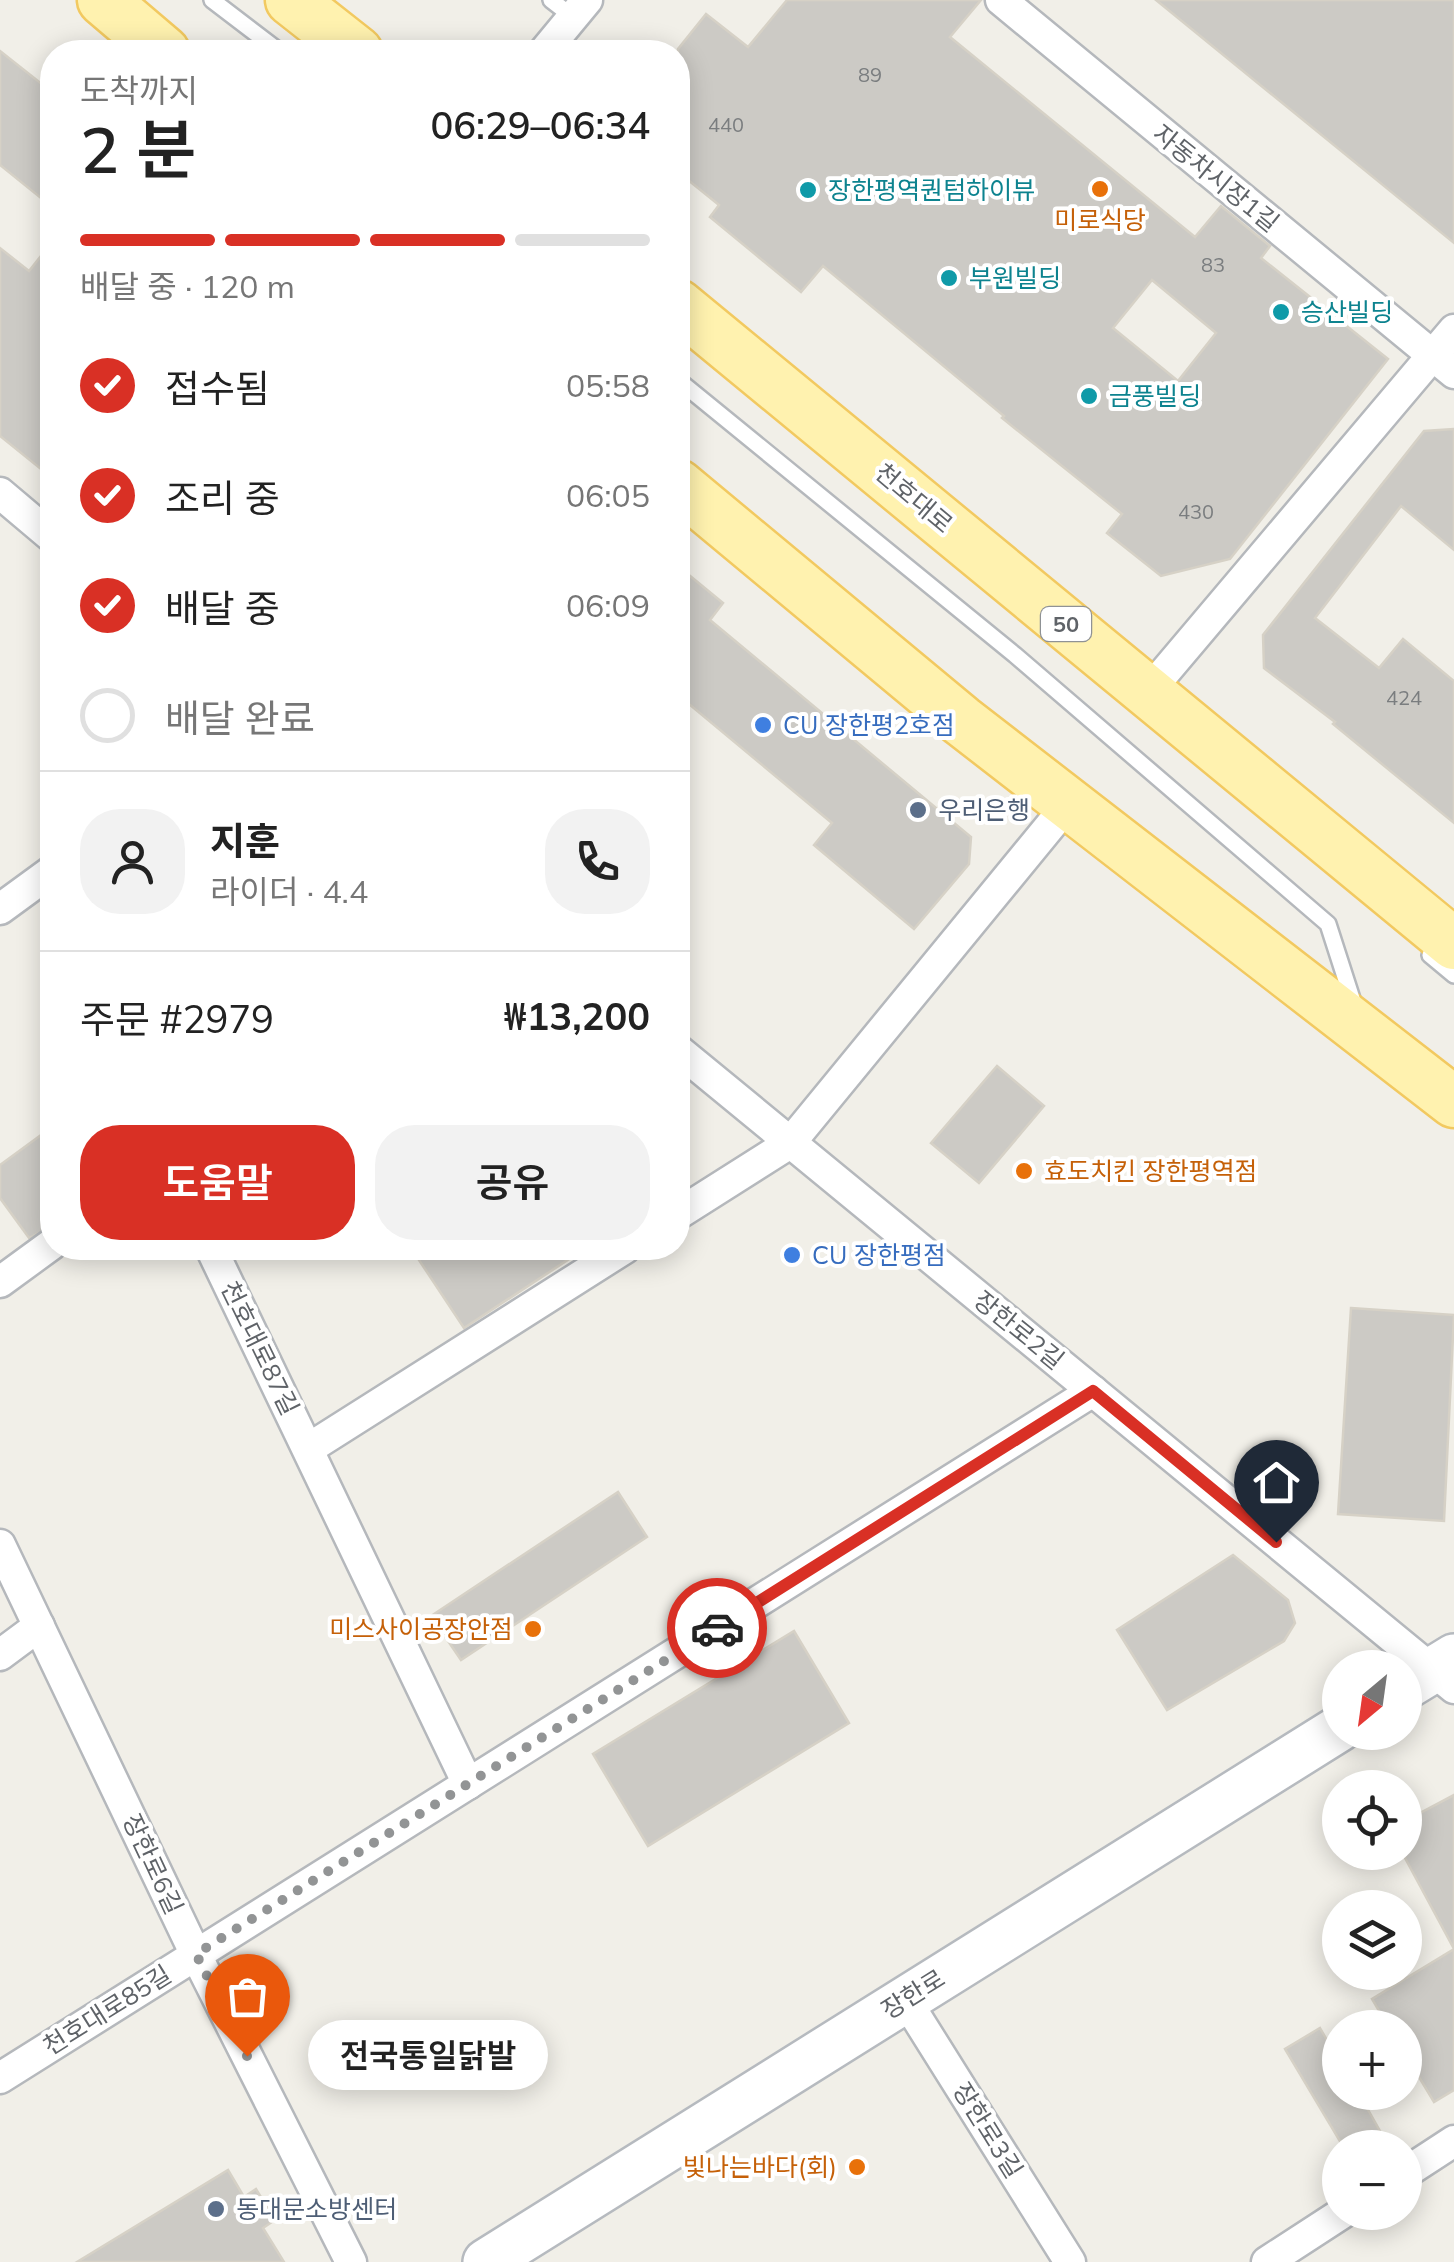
<!DOCTYPE html>
<html lang="ko">
<head>
<meta charset="utf-8">
<style>
  :root { --surface:#fff; --page:#f2f2f2; --text:#222; --muted:#767676; --line:#e0e0e0; --accent:#d93025 }
  body { margin:0; font-family:Mulish,"Noto Sans KR",sans-serif; background:var(--page); color:var(--text); height:100vh; display:flex; flex-direction:column; font-size:38px; white-space:nowrap }
  * { box-sizing:border-box; margin:0 }
  p { font-size:32px; color:var(--muted) }
  .icon { flex:none; width:55px; height:55px; fill:none; stroke:currentColor; stroke-width:2; stroke-linecap:round; stroke-linejoin:round }
  .map { position:relative; flex:1; overflow:hidden }
  .drawer { position:absolute; left:40px; top:40px; width:650px; height:1220px; display:flex; flex-direction:column; background:var(--surface); border-radius:40px; box-shadow:0 5px 25px #0003 }
  .drawer>* { flex:none }
  .needle { width:65px; rotate:209deg }
  .buttons { position:absolute; left:1322px; top:1650px; display:grid; gap:20px }
  .buttons a { display:grid; place-items:center; width:100px; height:100px; border-radius:50%; background:var(--surface); box-shadow:0 5px 25px #0003; font-size:50px }
  .pin { position:absolute; display:grid; place-items:center; width:85px; height:85px; color:#fff; margin:-102px -42px; border-radius:50% 50% 50% 0; rotate:-45deg; box-shadow:0 0 10px #0007 }
  .pin .icon { rotate:45deg }
  .courier { position:absolute; display:grid; place-items:center; width:100px; height:100px; margin:-50px; border:8px solid #d93025; border-radius:50%; background:#fff; color:#222; box-shadow:0 2px 12px #0007 }
  .bubble { position:absolute; height:70px; border-radius:35px; background:var(--surface); box-shadow:0 5px 25px #0003; font-size:32px; font-weight:600; line-height:70px; text-align:center }
  .overview em { font-style:normal; font-weight:600 }
  .overview div { display:flex; flex-direction:column-reverse }
  .overview { display:flex; align-items:center; justify-content:space-between; height:170px; padding:0 40px }
  h1 { font-size:65px; font-weight:600; line-height:75px }
  .bar { display:grid; grid-template-columns:repeat(4,1fr); gap:15px 10px; align-content:center; height:120px; padding:0 40px }
  .bar i { height:12px; border-radius:8px; background:var(--line) }
  .bar .selected { background:var(--accent) }
  .bar p { grid-column:span 4 }
  .line { display:flex; align-items:center; gap:25px; padding:0 40px; border-top:2px solid var(--line) }
  .line div { flex:1 }
  .round { display:grid; place-items:center; flex:none; width:105px; height:105px; border-radius:40px; background:var(--page) }
  ol { padding:0 40px; list-style:none }
  li { display:flex; align-items:center; gap:30px; height:110px }
  li p { margin-inline-start:auto }
  li .icon { padding:10px; border-radius:50%; background:var(--accent); color:#fff; stroke-width:4 }
  li:last-child { color:var(--muted) }
  li i { width:55px; height:55px; border:5px solid var(--line); border-radius:50% }
  .action { display:flex; gap:20px; margin-top:auto; padding:20px 40px }
  .action a { flex:1; height:115px; border-radius:40px; background:var(--accent); color:#fff; font-size:40px; font-weight:600; line-height:115px; text-align:center }
  .action a+a { background:var(--page); color:var(--text) }
  .map>svg:first-child { display:block }
  .building { fill:#cccac5; stroke:#d6d1c6; stroke-width:2.5; fill-rule:evenodd }
  .lines { fill:none; stroke-linecap:round; stroke-linejoin:round }
  .lane-casing { stroke:#b5b8bc; stroke-width:20 }
  .street-casing { stroke:#b5b8bc; stroke-width:35 }
  .secondary-casing { stroke:#b6babf; stroke-width:50 }
  .primary-casing { stroke:#f2c960; stroke-width:55 }
  .lane { stroke:#fff; stroke-width:15 }
  .street { stroke:#fff; stroke-width:30 }
  .secondary { stroke:#fff; stroke-width:45 }
  .primary { stroke:#fff2af; stroke-width:50 }
  .done { stroke:#929495; stroke-width:10; stroke-dasharray:0 18 }
  .route { stroke:#d93025; stroke-width:12 }
  .food-dot { fill:#e8710a; stroke:#fff; stroke-width:4 }
  .culture-dot { fill:#0f9aa8; stroke:#fff; stroke-width:4 }
  .shop-dot { fill:#3f7fe0; stroke:#fff; stroke-width:4 }
  .service-dot { fill:#5c6f8a; stroke:#fff; stroke-width:4 }
  .labels { text-anchor:middle; stroke-width:8; stroke-linejoin:round; paint-order:stroke }
  .number-label { font-size:20px; fill:#7a7d7f }
  .shield { fill:#fff; stroke:#8f9295; stroke-width:2.5 }
  .shield-label { font-size:22px; font-weight:bold; fill:#5f6368 }
  .street-label { font-size:25px; fill:#5f6368; stroke:#fff }
  .culture-label { font-size:25px; fill:#0d838f; stroke:#fff; text-anchor:start }
  .food-label { font-size:25px; fill:#c56008; stroke:#fff; text-anchor:end }
  .shop-label { font-size:25px; fill:#366cbe; stroke:#fff; text-anchor:start }
  .service-label { font-size:25px; fill:#4e5e75; stroke:#fff; text-anchor:start }
</style>
</head>
<body>
<div class="map">
<svg width="1454" height="2262" viewBox="0 0 1454 2262">
  <rect width="100%" height="100%" fill="#f1efe8"/>
  <!-- building -->
  <g class="building">
    <path d="M787 0H981L950 37 1195 237 1221 206 1270 246 1261 258 1388 359 1230 559 1161 576 1107 533 1122 514 1002 418 1004 416 823 266 801 292 710 217 719 205 678 172V49L706 14 748 47ZM1152 280 1216 333 1178 381 1113 328Z"/>
    <path d="M1156 0H1454V243Z"/>
    <path d="M0 51 52 92V207L0 165Z"/>
    <path d="M52 242V478L0 436V248L29 271Z"/>
    <path d="M1454 429V550L1401 506 1315 618 1379 668 1403 639 1454 681V823L1333 724 1335 722 1264 668 1263 635 1424 431Z"/>
    <path d="M678 566 723 603 710 620 971 837 969 864 914 929 814 845 832 823 678 695Z"/>
    <path d="M997 1066 1044 1106 979 1183 931 1143Z"/>
    <path d="M52 1127V1226L29 1238 0 1198V1165Z"/>
    <path d="M411 1248H586L464 1328Z"/>
    <path d="M1351 1308 1454 1315 1444 1521 1338 1514Z"/>
    <path d="M618 1492 647 1537 461 1660 431 1616Z"/>
    <path d="M1233 1555 1288 1600 1295 1623 1284 1641 1167 1710 1117 1630Z"/>
    <path d="M794 1631 849 1723 648 1846 593 1754Z"/>
    <path d="M1454 1795V2090L1434 2102 1405 2054V2028H1389L1372 1999 1454 1949 1405 1858V1821Z"/>
    <path d="M1320 2028 1340 2063V2092H1358L1380 2131 1352 2148H1344L1285 2049Z"/>
    <path d="M228 2170 244 2197 256 2189 275 2220 263 2228 284 2262H77Z"/>
  </g>
  <g class="lines">
    <defs>
      <g id="lane">
        <path d="M212 0 280 52"/>
        <path d="M551 0 573 17"/>
        <path d="M678 380 1015 655 1328 924 1355 1008"/>
        <path d="M1430 955 1454 975"/>
      </g>
      <g id="street">
        <path d="M1001 0 1454 373"/>
        <path d="M544 52 587 0"/>
        <path d="M0 493 52 537"/>
        <path d="M1148 692 1454 330"/>
        <path d="M0 909 52 871"/>
        <path d="M678 1050 1454 1688"/>
        <path d="M678 1214 790 1143 1069 803"/>
        <path d="M211 1248 468 1784"/>
        <path d="M0 1282 52 1244"/>
        <path d="M308 1449 625 1248"/>
        <path d="M0 1545 196 1955 351 2262"/>
        <path d="M0 1655 39 1626"/>
        <path d="M905 1999 1070 2262"/>
        <path d="M0 2078 1093 1391"/>
        <path d="M1405 2173 1454 2141"/>
        <path d="M1267 2262 1344 2212"/>
      </g>
      <g id="secondary">
        <path d="M1405 1687 1454 1657"/>
        <path d="M486 2262 1340 1728"/>
      </g>
      <g id="primary">
        <path d="M103 0 164 52"/>
        <path d="M291 0 357 52"/>
        <path d="M678 305 1454 944"/>
        <path d="M678 485 962 721 1454 1102"/>
      </g>
    </defs>
    <!-- lane casing -->
    <use href="#lane" class="lane-casing"/>
    <!-- street casing -->
    <use href="#street" class="street-casing"/>
    <!-- secondary casing -->
    <use href="#secondary" class="secondary-casing"/>
    <!-- primary casing -->
    <use href="#primary" class="primary-casing"/>
    <!-- lane -->
    <use href="#lane" class="lane"/>
    <!-- street -->
    <use href="#street" class="street"/>
    <!-- secondary -->
    <use href="#secondary" class="secondary"/>
    <!-- primary -->
    <use href="#primary" class="primary"/>
  </g>
  <g class="lines">
    <!-- done -->
    <path class="done" d="M247 2056 196 1954 717 1628"/>
    <!-- route -->
    <path class="route" d="M717 1628 1093 1391 1276 1542"/>
  </g>
  <!-- markers -->
  <g class="food-dot">
    <circle cx="1100" cy="189" r="10"/>
    <circle cx="1024" cy="1171" r="10"/>
    <circle cx="533" cy="1629" r="10"/>
    <circle cx="857" cy="2167" r="10"/>
  </g>
  <g class="culture-dot">
    <circle cx="808" cy="190" r="10"/>
    <circle cx="949" cy="278" r="10"/>
    <circle cx="1281" cy="312" r="10"/>
    <circle cx="1089" cy="396" r="10"/>
  </g>
  <g class="shop-dot">
    <circle cx="763" cy="725" r="10"/>
    <circle cx="792" cy="1255" r="10"/>
  </g>
  <g class="service-dot">
    <circle cx="918" cy="810" r="10"/>
    <circle cx="216" cy="2209" r="10"/>
  </g>
  <g class="labels">
    <!-- number labels -->
    <g class="number-label">
      <text x="870" y="82">89</text>
      <text x="726" y="132">440</text>
      <text x="1213" y="272">83</text>
      <text x="1196" y="519">430</text>
      <text x="1404" y="705">424</text>
    </g>
    <!-- shield labels -->
    <rect class="shield" x="1041" y="607" width="50" height="34" rx="8"/>
    <g class="shield-label">
      <text x="1066" y="632">50</text>
    </g>
    <!-- street labels -->
    <g class="street-label">
      <text transform="translate(1216 178) rotate(39)" y="9">자동차시장1길</text>
      <text transform="translate(914 498) rotate(40)" y="9">천호대로</text>
      <text transform="translate(1019 1330) rotate(39)" y="9">장한로2길</text>
      <text transform="translate(260 1348) rotate(64)" y="9">천호대로87길</text>
      <text transform="translate(153 1864) rotate(65)" y="9">장한로6길</text>
      <text transform="translate(913 1994) rotate(-32)" y="9">장한로</text>
      <text transform="translate(107 2010) rotate(-32)" y="9">천호대로85길</text>
      <text transform="translate(988 2130) rotate(58)" y="9">장한로3길</text>
    </g>
    <!-- culture labels -->
    <g class="culture-label">
      <text x="828" y="199">장한평역퀀텀하이뷰</text>
      <text x="969" y="287">부원빌딩</text>
      <text x="1301" y="321">승산빌딩</text>
      <text x="1109" y="405">금풍빌딩</text>
    </g>
    <!-- food labels -->
    <g class="food-label">
      <text x="1100" y="229" text-anchor="middle">미로식당</text>
      <text x="1044" y="1180" text-anchor="start">효도치킨 장한평역점</text>
      <text x="513" y="1638">미스사이공장안점</text>
      <text x="837" y="2176">빛나는바다(회)</text>
    </g>
    <!-- shop labels -->
    <g class="shop-label">
      <text x="783" y="734">CU 장한평2호점</text>
      <text x="812" y="1264">CU 장한평점</text>
    </g>
    <!-- service labels -->
    <g class="service-label">
      <text x="938" y="819">우리은행</text>
      <text x="236" y="2218">동대문소방센터</text>
    </g>
  </g>
</svg>
<div class="buttons">
<a><svg class="needle" viewBox="-14 -14 28 28"><path d="M0-13l5 13h-10z" fill="#e53935"/><path d="M0 13l5-13h-10z" fill="#767676"/></svg></a>
<a><svg class="icon" aria-label="locate" viewBox="0 0 24 24"><circle cx="12" cy="12" r="6"/><path d="M12 2v4M12 18v4M2 12h4M18 12h4"/></svg></a>
<a><svg class="icon" aria-label="layers" viewBox="0 0 24 24"><path d="M12 4l9 5-9 5-9-5zM3 14l9 5 9-5"/></svg></a>
<a>+</a>
<a>−</a>
</div>
<div class="pin" style="left:247px;top:2056px;background:#ea580c"><svg class="icon" aria-label="bag" viewBox="0 0 24 24"><path d="M5 8h14l-1 12H6zM9 8a3 3 0 0 1 6 0"/></svg></div>
<div class="pin" style="left:1276px;top:1542px;background:#1f2937"><svg class="icon" aria-label="home" viewBox="0 0 24 24"><path d="M3 11l9-7 9 7M6 9v11h12V9"/></svg></div>
<div class="courier" style="left:717px;top:1628px"><svg class="icon" aria-label="car" viewBox="0 0 24 24"><path d="M5 17H2v-5l4-1 3-4h7l3 4 3 1v5h-3M9 17h6M6 11h13"/><circle cx="7" cy="17" r="2"/><circle cx="17" cy="17" r="2"/></svg></div>
<div class="bubble" style="left:308px;top:2020px;width:240px">전국통일닭발</div>
<section class="drawer">
<div class="overview"><div><h1>2 분</h1><p>도착까지</p></div><em>06:29–06:34</em></div>
<div class="bar"><i class="selected"></i><i class="selected"></i><i class="selected"></i><i></i><p>배달 중 · 120 m</p></div>
<ol>
<li><svg class="icon" aria-label="check" viewBox="0 0 24 24"><path d="M5 12l5 5 9-10"/></svg>접수됨<p>05:58</p></li>
<li><svg class="icon" aria-label="check" viewBox="0 0 24 24"><path d="M5 12l5 5 9-10"/></svg>조리 중<p>06:05</p></li>
<li><svg class="icon" aria-label="check" viewBox="0 0 24 24"><path d="M5 12l5 5 9-10"/></svg>배달 중<p>06:09</p></li>
<li><i></i>배달 완료</li>
</ol>
<div class="line" style="height:180px"><a class="round"><svg class="icon" aria-label="person" viewBox="0 0 24 24"><circle cx="12" cy="8" r="4"/><path d="M4 21q1-7 8-7t8 7"/></svg></a><div><b>지훈</b><p>라이더 · 4.4</p></div><a class="round"><svg class="icon" aria-label="phone" viewBox="0 0 24 24"><path d="M5 4h4l2 5-3 2q2 4 5 5l2-3 5 2v4C11 20 4 13 5 4z"/></svg></a></div>
<div class="line" style="height:130px"><div>주문 #2979</div><b>₩13,200</b></div>
<div class="action"><a>도움말</a><a>공유</a></div>
</section>
</div>
</body>
</html>
